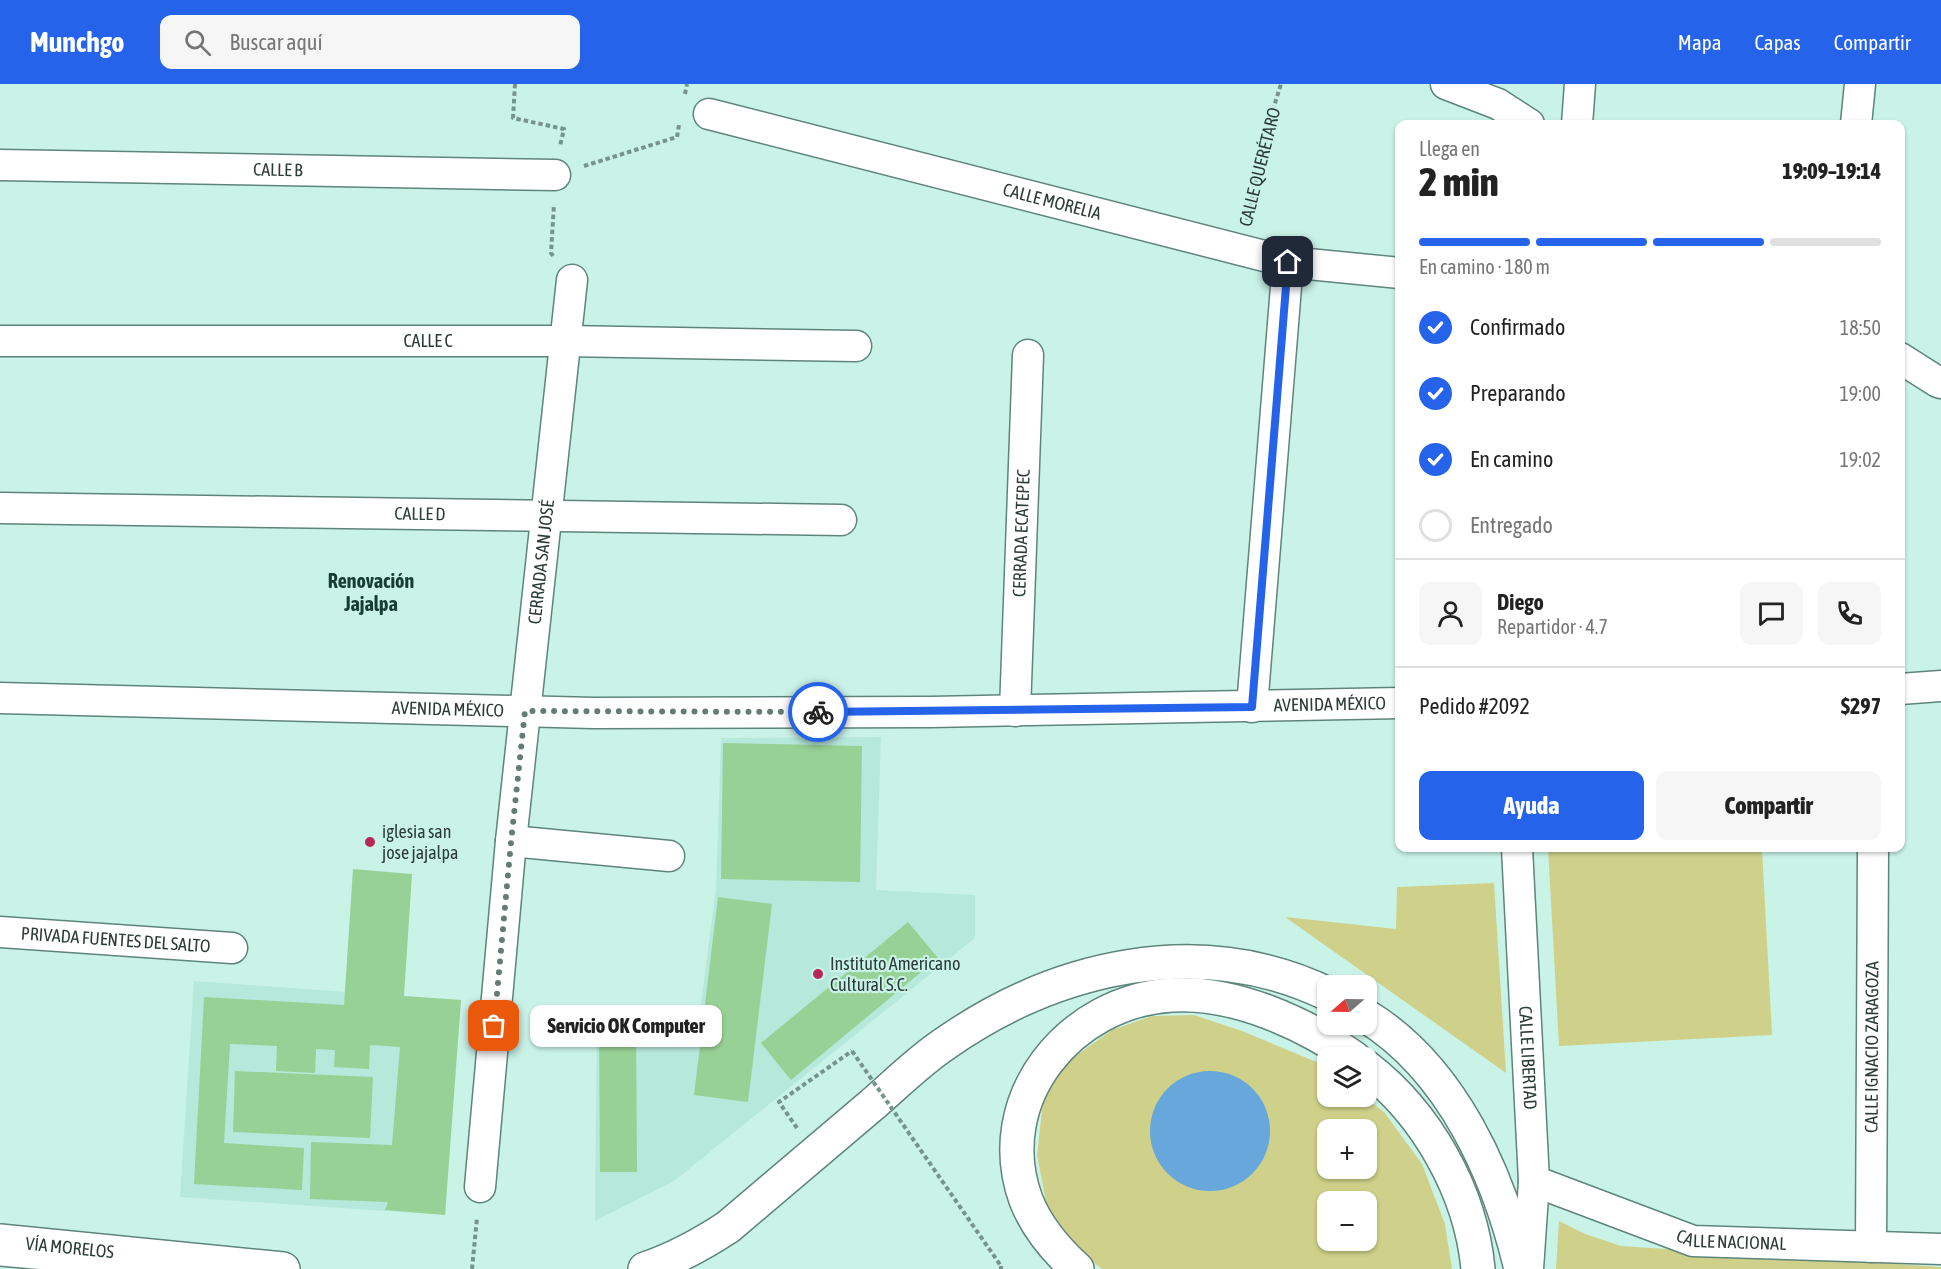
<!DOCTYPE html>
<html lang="es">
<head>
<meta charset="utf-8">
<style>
  :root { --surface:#fff; --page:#f6f6f6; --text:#222; --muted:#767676; --line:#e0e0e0; --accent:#2563eb }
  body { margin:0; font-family:"Asap Condensed",sans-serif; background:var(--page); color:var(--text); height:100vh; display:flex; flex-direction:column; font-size:22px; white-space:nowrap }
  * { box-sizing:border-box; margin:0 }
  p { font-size:20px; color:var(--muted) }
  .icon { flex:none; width:33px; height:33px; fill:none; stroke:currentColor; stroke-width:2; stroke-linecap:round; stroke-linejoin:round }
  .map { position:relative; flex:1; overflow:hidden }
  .details { position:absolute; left:1395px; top:36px; width:510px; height:732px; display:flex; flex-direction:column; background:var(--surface); border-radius:12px; box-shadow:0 2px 4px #0004 }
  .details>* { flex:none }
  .needle { width:39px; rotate:250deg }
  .buttons { position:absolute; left:1317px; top:891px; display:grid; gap:12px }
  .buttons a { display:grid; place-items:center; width:60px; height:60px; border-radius:12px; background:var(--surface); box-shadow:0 2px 4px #0004; font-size:30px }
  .pin { position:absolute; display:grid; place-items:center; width:51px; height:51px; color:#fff; margin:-26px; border-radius:12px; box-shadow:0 3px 9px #0006 }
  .courier { position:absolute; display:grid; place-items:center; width:60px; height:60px; margin:-30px; border:4px solid #2563eb; border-radius:50%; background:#fff; color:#222; box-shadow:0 2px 8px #0007 }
  .bubble { position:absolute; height:42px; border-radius:12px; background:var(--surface); box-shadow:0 2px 4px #0004; font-size:20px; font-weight:800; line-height:42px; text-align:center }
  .head em { font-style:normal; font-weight:800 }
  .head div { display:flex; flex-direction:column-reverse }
  .head { display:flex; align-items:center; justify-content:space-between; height:102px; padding:0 24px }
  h1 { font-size:39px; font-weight:800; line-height:45px }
  .bar { display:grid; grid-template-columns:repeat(4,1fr); gap:9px 6px; align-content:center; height:72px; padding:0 24px }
  .bar i { height:8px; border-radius:4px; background:var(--line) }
  .bar .selected { background:var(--accent) }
  .bar p { grid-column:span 4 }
  .line { display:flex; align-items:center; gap:15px; padding:0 24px; border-top:2px solid var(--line) }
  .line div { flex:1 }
  .round { display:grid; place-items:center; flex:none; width:63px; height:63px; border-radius:12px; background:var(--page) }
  ol { padding:0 24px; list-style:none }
  li { display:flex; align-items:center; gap:18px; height:66px }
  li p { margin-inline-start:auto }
  li .icon { padding:6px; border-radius:50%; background:var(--accent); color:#fff; stroke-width:4 }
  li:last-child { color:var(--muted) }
  li i { width:33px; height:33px; border:3px solid var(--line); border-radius:50% }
  .cta { display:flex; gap:12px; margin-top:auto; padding:12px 24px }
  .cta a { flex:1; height:69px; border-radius:12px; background:var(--accent); color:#fff; font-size:24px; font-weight:800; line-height:69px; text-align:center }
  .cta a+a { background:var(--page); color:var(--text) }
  header { display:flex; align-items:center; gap:36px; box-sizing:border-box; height:84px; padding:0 30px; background:var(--accent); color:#fff }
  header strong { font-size:28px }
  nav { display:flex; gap:33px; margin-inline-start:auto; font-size:21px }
  .search { width:420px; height:54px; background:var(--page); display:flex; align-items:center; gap:15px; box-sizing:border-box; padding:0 21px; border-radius:12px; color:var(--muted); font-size:22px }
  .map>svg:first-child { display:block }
  .built { fill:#b6e8dc }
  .green { fill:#cfd18a; fill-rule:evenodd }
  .water { fill:#67a7dc }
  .building { fill:#97d195 }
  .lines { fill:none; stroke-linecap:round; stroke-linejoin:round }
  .service-casing { stroke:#5e847b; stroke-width:18 }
  .minor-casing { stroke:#5e847b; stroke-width:33 }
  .primary-casing { stroke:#5e847b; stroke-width:36 }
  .path { stroke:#77948c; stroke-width:4; stroke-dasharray:4.5 3; stroke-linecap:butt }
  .service { stroke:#fff; stroke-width:15 }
  .minor { stroke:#fff; stroke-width:30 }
  .primary { stroke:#fff; stroke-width:33 }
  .path-bridge { stroke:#77948c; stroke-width:4; stroke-dasharray:4.5 3; stroke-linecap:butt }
  .done { stroke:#637c75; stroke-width:6; stroke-dasharray:0 10.8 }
  .route { stroke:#2563eb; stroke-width:8 }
  .poi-dot { fill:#b72856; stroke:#caf3e8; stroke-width:2 }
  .labels { text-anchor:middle; stroke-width:4.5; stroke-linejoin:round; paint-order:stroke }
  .street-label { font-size:18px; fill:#2b3c37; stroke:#caf3e8 }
  .poi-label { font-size:18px; fill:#2b3c37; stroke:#caf3e8; text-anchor:start }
  .neighbourhood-label { font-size:20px; font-weight:bold; fill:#163c34; stroke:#caf3e8 }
</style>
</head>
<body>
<header>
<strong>Munchgo</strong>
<div class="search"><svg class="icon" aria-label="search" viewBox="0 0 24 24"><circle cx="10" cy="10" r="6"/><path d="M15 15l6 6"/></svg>Buscar aquí</div>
<nav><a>Mapa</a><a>Capas</a><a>Compartir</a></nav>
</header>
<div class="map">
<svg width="1941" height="1185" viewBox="0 0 1941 1185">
  <rect width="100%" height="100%" fill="#caf3e8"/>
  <!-- built -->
  <g class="built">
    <path d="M881 653 876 806 975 811V854L674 1097 595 1137 597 925 700 926 716 805 721 654Z"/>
    <path d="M194 897 345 908 342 958 404 912 461 916 445 1131 180 1113Z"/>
  </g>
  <!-- green -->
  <g class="green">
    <path d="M1548 764H1762L1772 951 1559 962Z"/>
    <path d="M1494 799 1506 989 1285 833 1396 845 1397 803Z"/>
    <path d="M1194 931 1242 947 1326 982 1327 984 1328 1012 1364 1013 1384 1028 1422 1080 1445 1140 1452 1185H1102L1070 1161 1047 1123 1037 1071 1043 1017 1067 978 1112 946 1152 932ZM1328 1046H1366V1084H1328ZM1328 1118H1366V1156H1328Z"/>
    <path d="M1559 1137 1585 1150 1621 1162 1941 1183V1185H1556Z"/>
  </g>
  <!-- water -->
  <circle class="water" cx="1210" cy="1047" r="60"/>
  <!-- building -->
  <g class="building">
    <path d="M723 659 862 662 860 798 721 795Z"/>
    <path d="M353 785 412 790 404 912 461 916 445 1131 385 1126 388 1118 310 1115 311 1058 392 1061 400 963 370 961 369 985 334 983 335 966 316 965 315 989 276 987 277 962 230 960 224 1059 304 1064 302 1106 194 1100 204 913 344 921Z"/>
    <path d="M718 813 772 820 748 1018 694 1011Z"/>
    <path d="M908 838 938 874 791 996 761 959Z"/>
    <path d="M599 931H636L637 1088H600Z"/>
    <path d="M235 987 373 993 370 1054 233 1048Z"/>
  </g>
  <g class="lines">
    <defs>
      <path id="service" d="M0 1174 112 1184"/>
      <g id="minor">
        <path d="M1446 0 1498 20 1529 40"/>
        <path id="s1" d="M709 30 1288 178 1400 189"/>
        <path d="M1577 40 1580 0"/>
        <path d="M1856 40 1860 0"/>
        <path id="s2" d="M0 81 555 91"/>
        <path id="s3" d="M0 257H565L856 262"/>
        <path d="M1900 274 1938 298 1941 299"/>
        <path id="s4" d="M0 424 841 436"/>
        <path d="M1900 605 1941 602"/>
        <path id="s5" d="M0 614 593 629 931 628 1400 619"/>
        <path d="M1252 623 1288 178"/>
        <path id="s6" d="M1015 627 1028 271"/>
        <path d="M511 757 669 772"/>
        <path id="s7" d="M1517 764 1534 1097 1528 1185"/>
        <path id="s8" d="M0 848 232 864"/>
        <path id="s9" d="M1534 1097 1693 1157 1941 1165"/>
        <path id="s10" d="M480 1103 511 757 572 196"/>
        <path id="s11" d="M1871 1163 1873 764"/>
      </g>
      <g id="primary">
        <path d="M1366 932C1452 985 1499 1091 1521 1185"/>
        <path d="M1366 983C1427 1030 1471 1108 1478 1185"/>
        <path id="s12" d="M0 1157 283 1185"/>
        <path d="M645 1185C675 1175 702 1160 728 1143 777 1102 825 1061 873 1020 896 1000 918 978 943 961 1055 882 1199 848 1328 910"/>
        <path d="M1077 1185C1055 1165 1037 1144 1026 1116 989 1015 1070 917 1172 911 1234 907 1304 939 1354 974"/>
      </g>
    </defs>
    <!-- service casing -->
    <use href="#service" class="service-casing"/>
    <!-- minor casing -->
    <use href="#minor" class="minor-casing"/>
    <!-- primary casing -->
    <use href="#primary" class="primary-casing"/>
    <!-- path -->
    <g class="path">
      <path d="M515 0 513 34 564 45 560 62"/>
      <path d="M685 10 687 0"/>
      <path d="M584 82 677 53 679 41"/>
      <path d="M1247 136 1270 35 1281 0"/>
      <path d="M553 172 551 169 554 120"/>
      <path d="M797 1044 779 1018 852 967"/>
      <path d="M1001 1182V1185"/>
      <path d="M472 1185 477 1134"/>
    </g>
    <!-- service -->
    <use href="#service" class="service"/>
    <!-- minor -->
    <use href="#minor" class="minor"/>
    <!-- primary -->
    <use href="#primary" class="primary"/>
    <!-- path-bridge -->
    <path class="path-bridge" d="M852 967 1001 1182"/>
  </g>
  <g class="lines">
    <!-- done -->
    <path class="done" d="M494 942 511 758 525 627 818 628"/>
    <!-- route -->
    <path class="route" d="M818 628 1252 623 1288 178"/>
  </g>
  <!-- markers -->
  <g class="poi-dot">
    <circle cx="370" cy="758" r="6"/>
    <circle cx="818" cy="890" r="6"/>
  </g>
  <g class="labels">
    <!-- street labels -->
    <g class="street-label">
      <text transform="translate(1260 83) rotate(-76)" y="6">CALLE QUERÉTARO</text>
      <text dy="6" stroke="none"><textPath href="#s2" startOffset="278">CALLE B</textPath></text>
      <text dy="6" stroke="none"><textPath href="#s1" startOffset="354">CALLE MORELIA</textPath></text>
      <text dy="6" stroke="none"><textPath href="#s3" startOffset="428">CALLE C</textPath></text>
      <text dy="6" stroke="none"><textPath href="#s4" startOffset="420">CALLE D</textPath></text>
      <text dy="6" stroke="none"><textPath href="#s6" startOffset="178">CERRADA ECATEPEC</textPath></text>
      <text dy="6" stroke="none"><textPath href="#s10" startOffset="628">CERRADA SAN JOSÉ</textPath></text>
      <text dy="6" stroke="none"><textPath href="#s5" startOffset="1330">AVENIDA MÉXICO</textPath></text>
      <text dy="6" stroke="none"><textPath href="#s5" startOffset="448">AVENIDA MÉXICO</textPath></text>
      <text dy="6" stroke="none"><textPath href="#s8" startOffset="116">PRIVADA FUENTES DEL SALTO</textPath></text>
      <text dy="6" stroke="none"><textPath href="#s11" startOffset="200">CALLE IGNACIO ZARAGOZA</textPath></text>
      <text dy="6" stroke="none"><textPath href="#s7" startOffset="210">CALLE LIBERTAD</textPath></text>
      <text dy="6" stroke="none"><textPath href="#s9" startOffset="208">CALLE NACIONAL</textPath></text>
      <text dy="6" stroke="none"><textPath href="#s12" startOffset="70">VÍA MORELOS</textPath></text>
    </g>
    <!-- poi labels -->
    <g class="poi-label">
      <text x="382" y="754">iglesia san<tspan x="382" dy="21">jose jajalpa</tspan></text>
      <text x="830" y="886">Instituto Americano<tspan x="830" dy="21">Cultural S.C.</tspan></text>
    </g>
    <!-- neighbourhood labels -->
    <g class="neighbourhood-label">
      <text x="371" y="504">Renovación<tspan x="371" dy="23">Jajalpa</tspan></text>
    </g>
  </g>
</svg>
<div class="buttons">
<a><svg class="needle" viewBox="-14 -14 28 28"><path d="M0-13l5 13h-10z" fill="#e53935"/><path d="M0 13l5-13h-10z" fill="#767676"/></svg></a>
<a><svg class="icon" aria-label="layers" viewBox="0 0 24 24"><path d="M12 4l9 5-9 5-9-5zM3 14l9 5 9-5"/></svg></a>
<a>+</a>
<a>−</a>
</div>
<div class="pin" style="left:494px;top:942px;background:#ea580c"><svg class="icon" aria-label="bag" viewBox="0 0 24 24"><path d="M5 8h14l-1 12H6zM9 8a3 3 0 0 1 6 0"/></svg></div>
<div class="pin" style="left:1288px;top:178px;background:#1f2937"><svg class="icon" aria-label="home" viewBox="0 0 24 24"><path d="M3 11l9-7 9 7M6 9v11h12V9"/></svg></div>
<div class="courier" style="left:818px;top:628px"><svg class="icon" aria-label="bike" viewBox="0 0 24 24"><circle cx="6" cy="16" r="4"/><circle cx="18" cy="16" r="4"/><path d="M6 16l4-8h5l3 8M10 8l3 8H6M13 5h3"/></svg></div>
<div class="bubble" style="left:530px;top:921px;width:192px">Servicio OK Computer</div>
<section class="details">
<div class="head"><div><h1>2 min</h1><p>Llega en</p></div><em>19:09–19:14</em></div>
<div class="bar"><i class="selected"></i><i class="selected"></i><i class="selected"></i><i></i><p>En camino · 180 m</p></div>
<ol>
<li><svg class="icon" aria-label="check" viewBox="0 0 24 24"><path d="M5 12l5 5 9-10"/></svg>Confirmado<p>18:50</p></li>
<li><svg class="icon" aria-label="check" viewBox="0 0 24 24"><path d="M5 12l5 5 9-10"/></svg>Preparando<p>19:00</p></li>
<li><svg class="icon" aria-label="check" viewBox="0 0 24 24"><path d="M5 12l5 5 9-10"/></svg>En camino<p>19:02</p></li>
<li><i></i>Entregado</li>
</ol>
<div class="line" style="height:108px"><a class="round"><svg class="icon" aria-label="person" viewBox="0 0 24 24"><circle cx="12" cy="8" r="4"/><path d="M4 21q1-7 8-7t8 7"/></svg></a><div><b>Diego</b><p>Repartidor · 4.7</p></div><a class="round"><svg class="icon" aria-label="chat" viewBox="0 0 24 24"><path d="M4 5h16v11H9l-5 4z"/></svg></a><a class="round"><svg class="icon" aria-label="phone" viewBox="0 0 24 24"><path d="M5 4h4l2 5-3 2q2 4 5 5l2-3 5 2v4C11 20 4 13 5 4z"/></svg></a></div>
<div class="line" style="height:78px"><div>Pedido #2092</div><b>$297</b></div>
<div class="cta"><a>Ayuda</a><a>Compartir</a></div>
</section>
</div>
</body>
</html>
